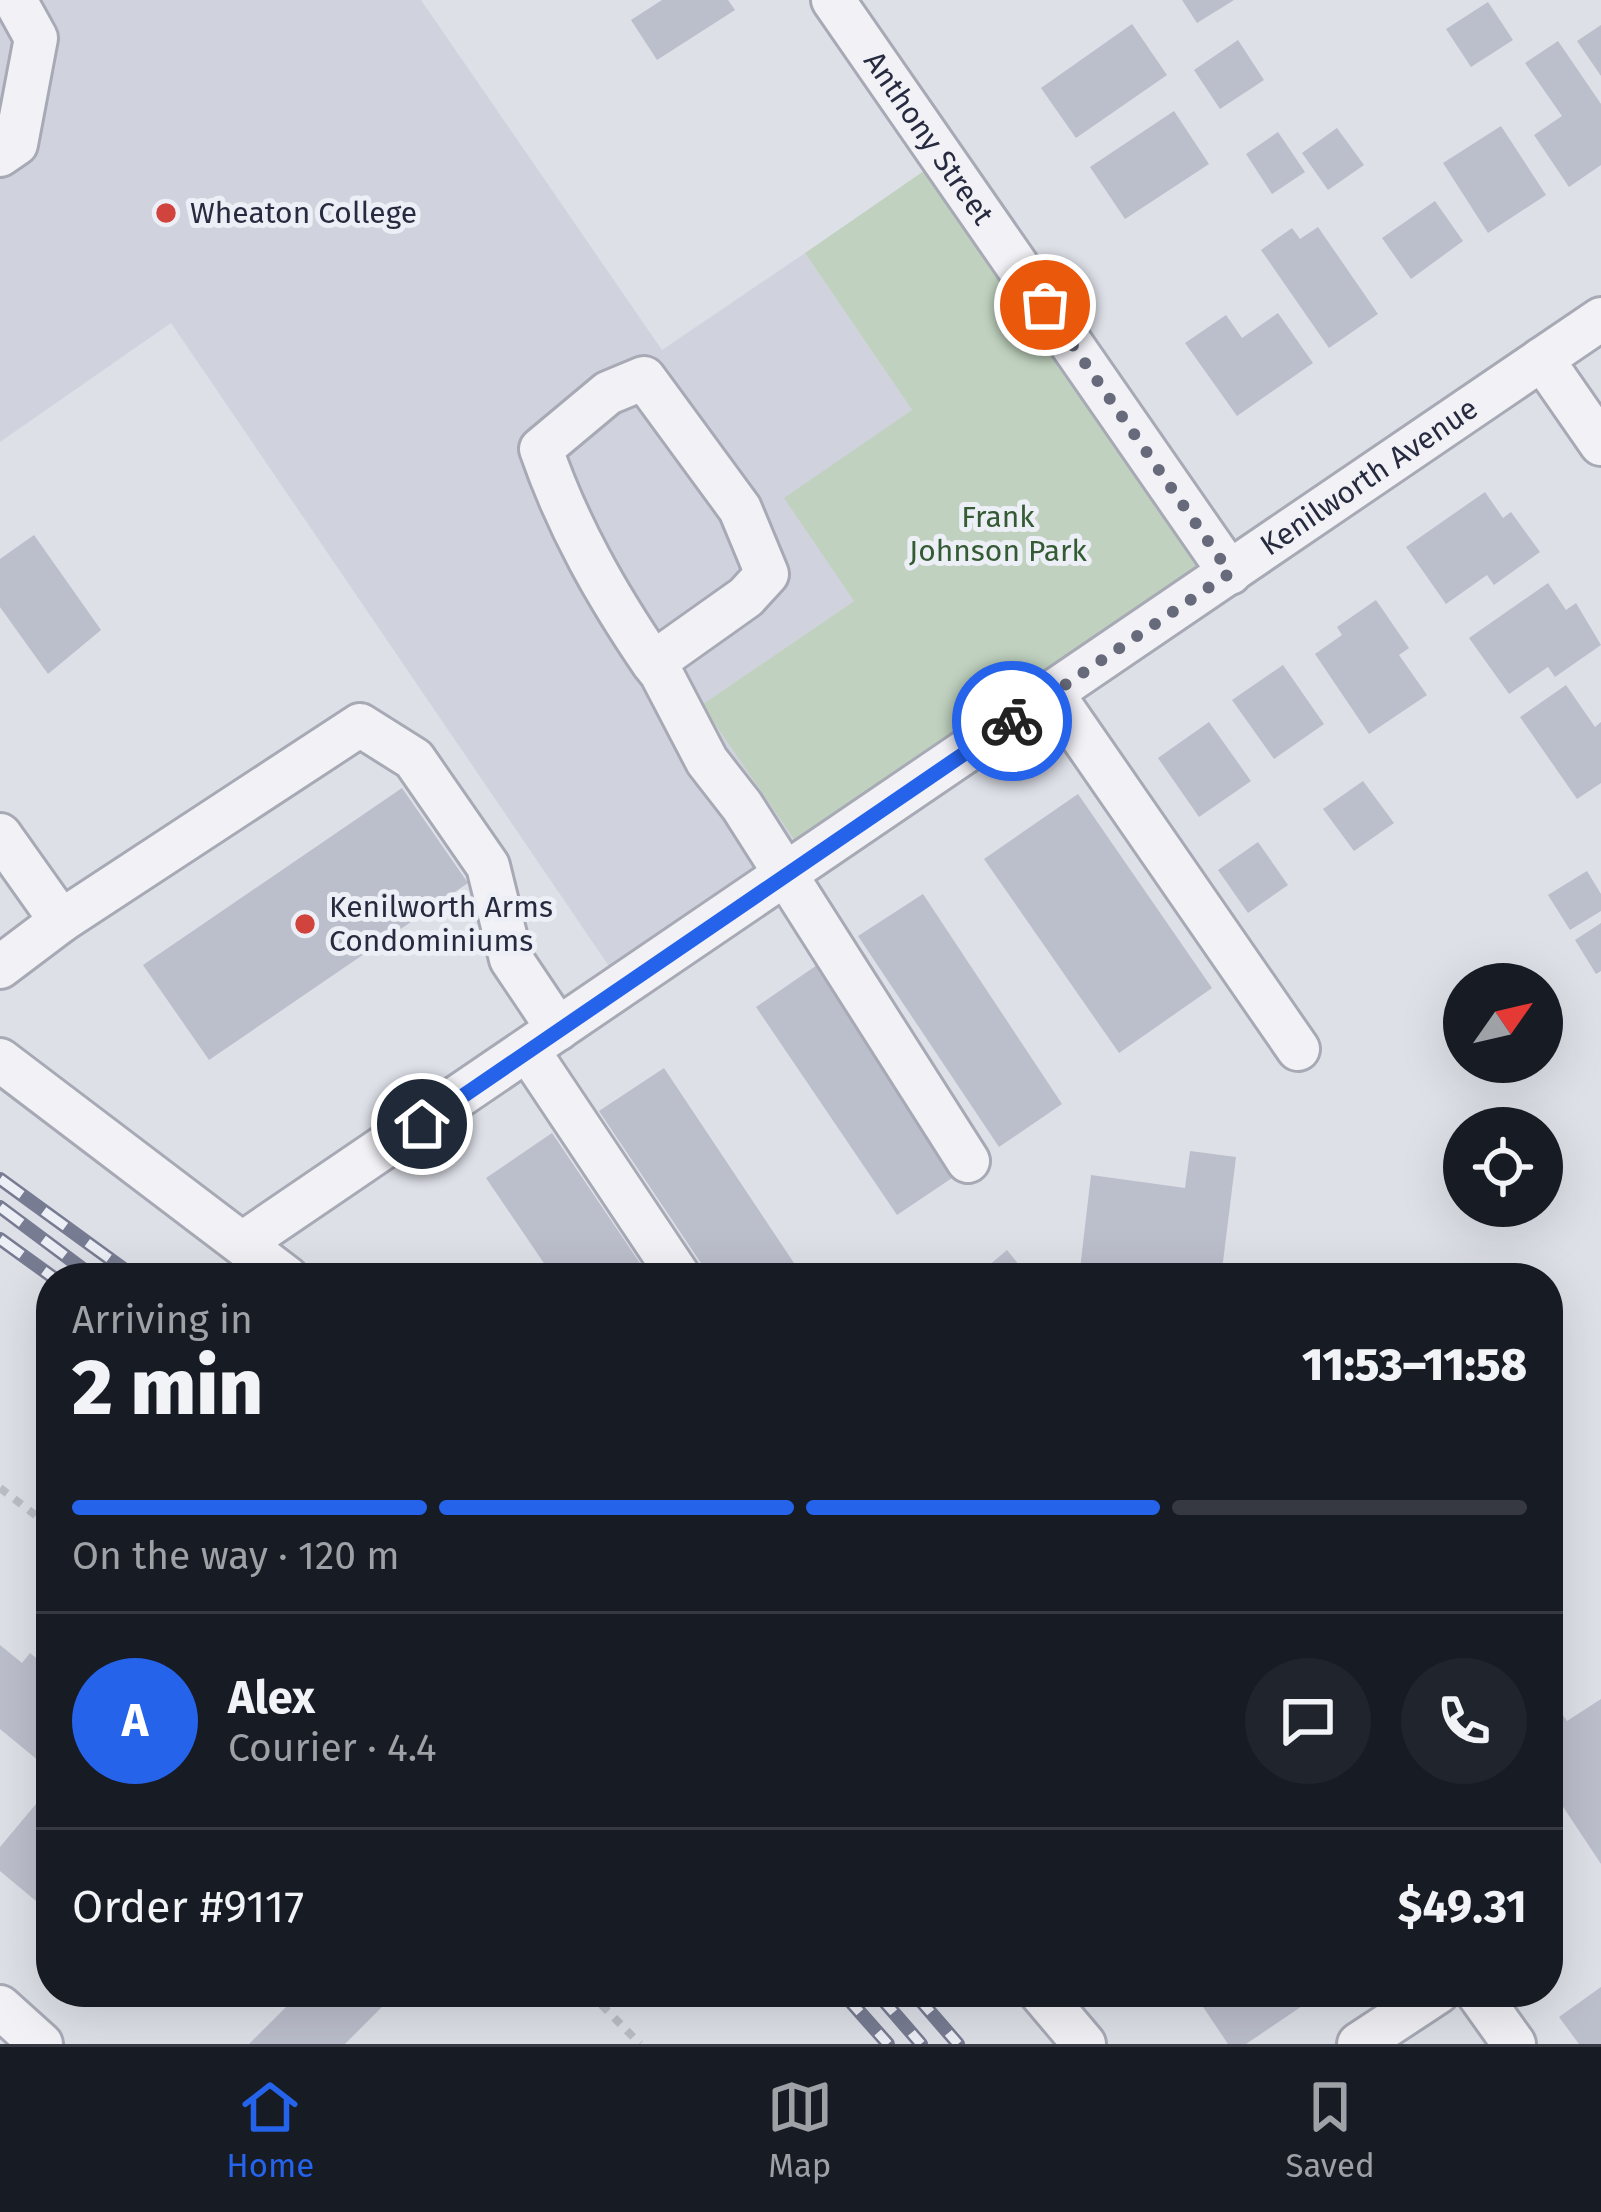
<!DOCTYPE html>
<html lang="en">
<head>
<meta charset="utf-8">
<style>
  :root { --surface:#171b24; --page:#20242c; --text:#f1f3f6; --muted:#9ea1a6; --line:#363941; --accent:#2563eb }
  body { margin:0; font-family:"Fira Sans",sans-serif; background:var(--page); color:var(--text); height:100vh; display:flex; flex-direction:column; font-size:45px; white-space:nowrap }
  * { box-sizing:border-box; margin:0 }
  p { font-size:39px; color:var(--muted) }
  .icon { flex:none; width:66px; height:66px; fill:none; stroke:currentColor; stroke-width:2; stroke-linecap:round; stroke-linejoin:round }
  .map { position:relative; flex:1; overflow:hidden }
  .details { position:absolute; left:36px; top:1263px; width:1527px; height:744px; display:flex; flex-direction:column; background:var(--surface); border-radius:48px; box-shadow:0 12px 48px #0002 }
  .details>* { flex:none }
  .needle { width:78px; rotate:56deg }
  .buttons { position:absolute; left:1443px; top:963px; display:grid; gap:24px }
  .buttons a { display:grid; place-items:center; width:120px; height:120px; border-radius:50%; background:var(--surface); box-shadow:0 12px 48px #0002; font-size:60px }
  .pin { position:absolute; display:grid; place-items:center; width:102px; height:102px; color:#fff; margin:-51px; border:6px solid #fff; border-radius:50%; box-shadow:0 3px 12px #0007 }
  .courier { position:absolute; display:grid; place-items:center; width:120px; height:120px; margin:-60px; border:9px solid #2563eb; border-radius:50%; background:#fff; color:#222; box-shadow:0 3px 15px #0007 }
  .headline em { font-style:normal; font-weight:800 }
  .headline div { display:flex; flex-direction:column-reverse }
  .headline { display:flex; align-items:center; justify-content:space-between; height:204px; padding:0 36px }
  h1 { font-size:78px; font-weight:800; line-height:90px }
  .bar { display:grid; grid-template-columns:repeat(4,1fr); gap:18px 12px; align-content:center; height:144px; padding:0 36px }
  .bar i { height:15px; border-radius:9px; background:var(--line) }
  .bar .current { background:var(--accent) }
  .bar p { grid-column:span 4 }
  .line { display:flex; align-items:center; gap:30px; padding:0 36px; border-top:3px solid var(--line) }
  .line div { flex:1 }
  .round { display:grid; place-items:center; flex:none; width:126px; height:126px; border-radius:63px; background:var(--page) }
  .tab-bar { display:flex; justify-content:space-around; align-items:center; height:168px; border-top:3px solid var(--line); background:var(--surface); font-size:33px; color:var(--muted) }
  .tab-bar a { display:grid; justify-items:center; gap:6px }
  .tab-bar .current { color:var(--accent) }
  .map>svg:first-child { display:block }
  .built { fill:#d0d2dd }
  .green { fill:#c0d2bf }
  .building { fill:#bbbecb }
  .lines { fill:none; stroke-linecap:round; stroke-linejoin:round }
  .minor-casing { stroke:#a7aab5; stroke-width:48 }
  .path { stroke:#bcbec6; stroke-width:8; stroke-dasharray:9 9; stroke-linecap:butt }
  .minor { stroke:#f1f1f6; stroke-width:42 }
  .rail-casing { stroke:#777c92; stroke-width:14 }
  .rail { stroke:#edeff6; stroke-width:9; stroke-dasharray:27; stroke-linecap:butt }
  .done { stroke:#676a7a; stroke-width:12; stroke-dasharray:0 21.6 }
  .route { stroke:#2563eb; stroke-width:15 }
  .poi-dot { fill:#d1443e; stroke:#edeff6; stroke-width:4.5 }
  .labels { text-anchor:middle; stroke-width:10; stroke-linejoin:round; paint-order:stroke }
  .street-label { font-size:30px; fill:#272b3f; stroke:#edeff6 }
  .poi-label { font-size:30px; fill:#272b3f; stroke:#edeff6; text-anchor:start }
  .park-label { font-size:30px; fill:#345b34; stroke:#edeff6 }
</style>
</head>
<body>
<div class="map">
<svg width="1601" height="2044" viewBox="0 0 1601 2044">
  <rect width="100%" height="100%" fill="#dee0e8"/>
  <!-- built -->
  <path class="built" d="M0 0H421L662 350 805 253 912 410 854 601 703 705 802 851 617 978 171 323 0 442Z"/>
  <!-- green -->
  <path class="green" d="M934 164 1213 570 802 851 702 705 854 601 784 498 912 410 805 253Z"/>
  <!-- building -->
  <g class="building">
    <path d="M662 0H728L735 10 657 60 631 20Z"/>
    <path d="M1182 0H1234L1197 23Z"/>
    <path d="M1488 2 1513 40 1471 67 1446 29Z"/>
    <path d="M1132 24 1167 75 1076 138 1041 88Z"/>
    <path d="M1601 25V76L1577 41Z"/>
    <path d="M1238 40 1264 80 1220 109 1194 70Z"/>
    <path d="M1558 41 1601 104V165L1569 187 1534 135 1562 116 1525 63Z"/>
    <path d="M1174 111 1209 164 1125 219 1090 167Z"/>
    <path d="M1501 126 1546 195 1488 233 1443 163Z"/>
    <path d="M1337 128 1364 165 1328 190 1302 153Z"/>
    <path d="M1278 132 1305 172 1272 194 1246 154Z"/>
    <path d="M1435 201 1463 241 1411 279 1382 238Z"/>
    <path d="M1318 227 1378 314 1329 348 1261 250 1292 228 1300 239Z"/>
    <path d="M1278 313 1313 363 1237 416 1185 343 1226 315 1242 338Z"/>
    <path d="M1485 492 1503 518 1511 512 1540 552 1494 585 1487 575 1446 604 1406 547Z"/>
    <path d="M34 535 101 630 48 674 0 607V559Z"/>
    <path d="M1548 583 1566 610 1576 603 1601 645 1555 677 1548 667 1509 694 1469 638Z"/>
    <path d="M1376 600 1409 648 1399 655 1427 695 1369 734 1315 654 1342 635 1337 627Z"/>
    <path d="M1283 665 1324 724 1274 759 1232 700Z"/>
    <path d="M1566 685 1595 727 1601 722V783L1577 799 1520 717Z"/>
    <path d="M1209 722 1251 781 1199 817 1158 758Z"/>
    <path d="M1363 781 1394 823 1354 851 1323 809Z"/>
    <path d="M402 788 468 883 209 1060 143 965Z"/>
    <path d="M1078 794 1212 988 1119 1053 984 859Z"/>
    <path d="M1258 842 1288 885 1248 913 1218 870Z"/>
    <path d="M1587 871 1601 894V911L1570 930 1548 895Z"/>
    <path d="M923 894 1062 1104 999 1147 858 936Z"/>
    <path d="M1601 923V971L1596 974 1575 940Z"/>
    <path d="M820 963 961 1172 897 1215 756 1007Z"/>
    <path d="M664 1068 804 1278H711L599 1111Z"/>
    <path d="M552 1133 650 1278H554L486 1178Z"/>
    <path d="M1190 1151 1236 1157 1221 1278H1154L1080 1269 1091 1175 1185 1188Z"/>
    <path d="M1007 1250 1030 1278H974Z"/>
    <path d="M0 1645 22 1663 30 1653 51 1670V1771L0 1729Z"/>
    <path d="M1601 1699V1864L1548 1784V1719L1560 1711 1567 1721Z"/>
    <path d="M41 1798 51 1806V1882L36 1901 0 1871V1847Z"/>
    <path d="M1601 1987V2044H1579L1559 2017Z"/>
    <path d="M301 1992H372L384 2005 345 2044H249Z"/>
    <path d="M1193 1992H1323L1246 2044H1228Z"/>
  </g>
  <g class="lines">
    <defs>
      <g id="minor">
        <path id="s1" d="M833 0 1230 573"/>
        <path d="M0 155 16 144 36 38 15 0"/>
        <path d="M1542 359 1601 444"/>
        <path d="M653 663 746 597 767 574 740 509 644 378 608 393 541 449C568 527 606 594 653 663L661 673 707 761 742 806 968 1161"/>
        <path d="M1052 693 1298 1049"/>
        <path d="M0 835 61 921 360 725 414 759 488 866 511 959 558 1029"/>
        <path d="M0 967 61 921"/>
        <path d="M529 1052 680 1278"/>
        <path d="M0 1060 287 1278"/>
        <path id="s2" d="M243 1243 1601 319"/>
        <path d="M1040 1992 1084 2044"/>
        <path d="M1477 1992 1514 2044"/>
        <path d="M0 2007 41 2044"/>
        <path d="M1359 2044 1438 1992"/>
      </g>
    </defs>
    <!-- minor casing -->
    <use href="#minor" class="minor-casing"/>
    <!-- path -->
    <g class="path">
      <path d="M0 1488 51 1527"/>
      <path d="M589 1992 640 2044"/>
    </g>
    <!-- minor -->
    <use href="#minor" class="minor"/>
    <defs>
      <g id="rail">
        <path d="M0 1179 136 1278"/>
        <path d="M0 1207 95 1278"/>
        <path d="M0 1239 54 1278"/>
        <path d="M842 1992 888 2044"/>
        <path d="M876 1992 921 2044"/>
        <path d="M913 1992 958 2044"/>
      </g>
    </defs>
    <!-- rail casing -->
    <use href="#rail" class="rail-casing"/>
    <!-- rail -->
    <use href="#rail" class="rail"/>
  </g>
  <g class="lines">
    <!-- done -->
    <path class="done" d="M1012 721 1230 573 1045 305"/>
    <!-- route -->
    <path class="route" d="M422 1124 1012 721"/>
  </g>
  <!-- markers -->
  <g class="poi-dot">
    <circle cx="166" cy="213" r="12"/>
    <circle cx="305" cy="924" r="12"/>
  </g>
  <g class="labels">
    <!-- street labels -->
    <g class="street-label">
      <text dy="10" stroke="none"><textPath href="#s1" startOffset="168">Anthony Street</textPath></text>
      <text dy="10" stroke="none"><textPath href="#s2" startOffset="1362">Kenilworth Avenue</textPath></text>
    </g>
    <!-- poi labels -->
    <g class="poi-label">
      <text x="190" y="223">Wheaton College</text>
      <text x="329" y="917">Kenilworth Arms<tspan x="329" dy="34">Condominiums</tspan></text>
    </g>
    <!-- park labels -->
    <g class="park-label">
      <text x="998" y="527">Frank<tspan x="998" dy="34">Johnson Park</tspan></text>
    </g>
  </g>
</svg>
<div class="buttons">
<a><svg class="needle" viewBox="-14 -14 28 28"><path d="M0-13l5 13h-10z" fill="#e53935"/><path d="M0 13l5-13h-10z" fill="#9ea1a6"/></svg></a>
<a><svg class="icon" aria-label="locate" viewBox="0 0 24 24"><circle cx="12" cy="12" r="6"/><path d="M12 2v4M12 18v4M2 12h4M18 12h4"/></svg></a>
</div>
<div class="pin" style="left:1045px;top:305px;background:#ea580c"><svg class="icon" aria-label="bag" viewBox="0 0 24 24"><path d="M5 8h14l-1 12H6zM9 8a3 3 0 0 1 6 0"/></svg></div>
<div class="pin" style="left:422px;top:1124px;background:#1f2937"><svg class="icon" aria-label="home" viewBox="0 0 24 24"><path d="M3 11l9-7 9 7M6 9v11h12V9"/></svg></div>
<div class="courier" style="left:1012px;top:721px"><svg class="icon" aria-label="bike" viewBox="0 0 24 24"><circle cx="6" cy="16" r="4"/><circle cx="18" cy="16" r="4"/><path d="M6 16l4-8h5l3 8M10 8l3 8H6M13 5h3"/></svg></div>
<section class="details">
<div class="headline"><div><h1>2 min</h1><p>Arriving in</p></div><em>11:53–11:58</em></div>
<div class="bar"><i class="current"></i><i class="current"></i><i class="current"></i><i></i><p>On the way · 120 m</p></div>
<div class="line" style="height:216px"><b class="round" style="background:var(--accent);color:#fff">A</b><div><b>Alex</b><p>Courier · 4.4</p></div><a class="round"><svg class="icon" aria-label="chat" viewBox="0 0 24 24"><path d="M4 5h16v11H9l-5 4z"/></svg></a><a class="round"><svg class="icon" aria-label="phone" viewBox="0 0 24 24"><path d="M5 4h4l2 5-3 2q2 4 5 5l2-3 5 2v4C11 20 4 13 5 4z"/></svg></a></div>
<div class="line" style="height:156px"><div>Order #9117</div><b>$49.31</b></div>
</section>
</div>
<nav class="tab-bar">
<a class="current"><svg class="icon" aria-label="home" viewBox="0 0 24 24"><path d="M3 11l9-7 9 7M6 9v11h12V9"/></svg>Home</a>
<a><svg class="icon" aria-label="map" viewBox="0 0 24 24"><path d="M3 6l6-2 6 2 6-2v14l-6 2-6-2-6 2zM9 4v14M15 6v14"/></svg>Map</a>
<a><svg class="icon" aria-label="saved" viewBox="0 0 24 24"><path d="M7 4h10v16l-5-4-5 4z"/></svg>Saved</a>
</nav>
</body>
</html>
